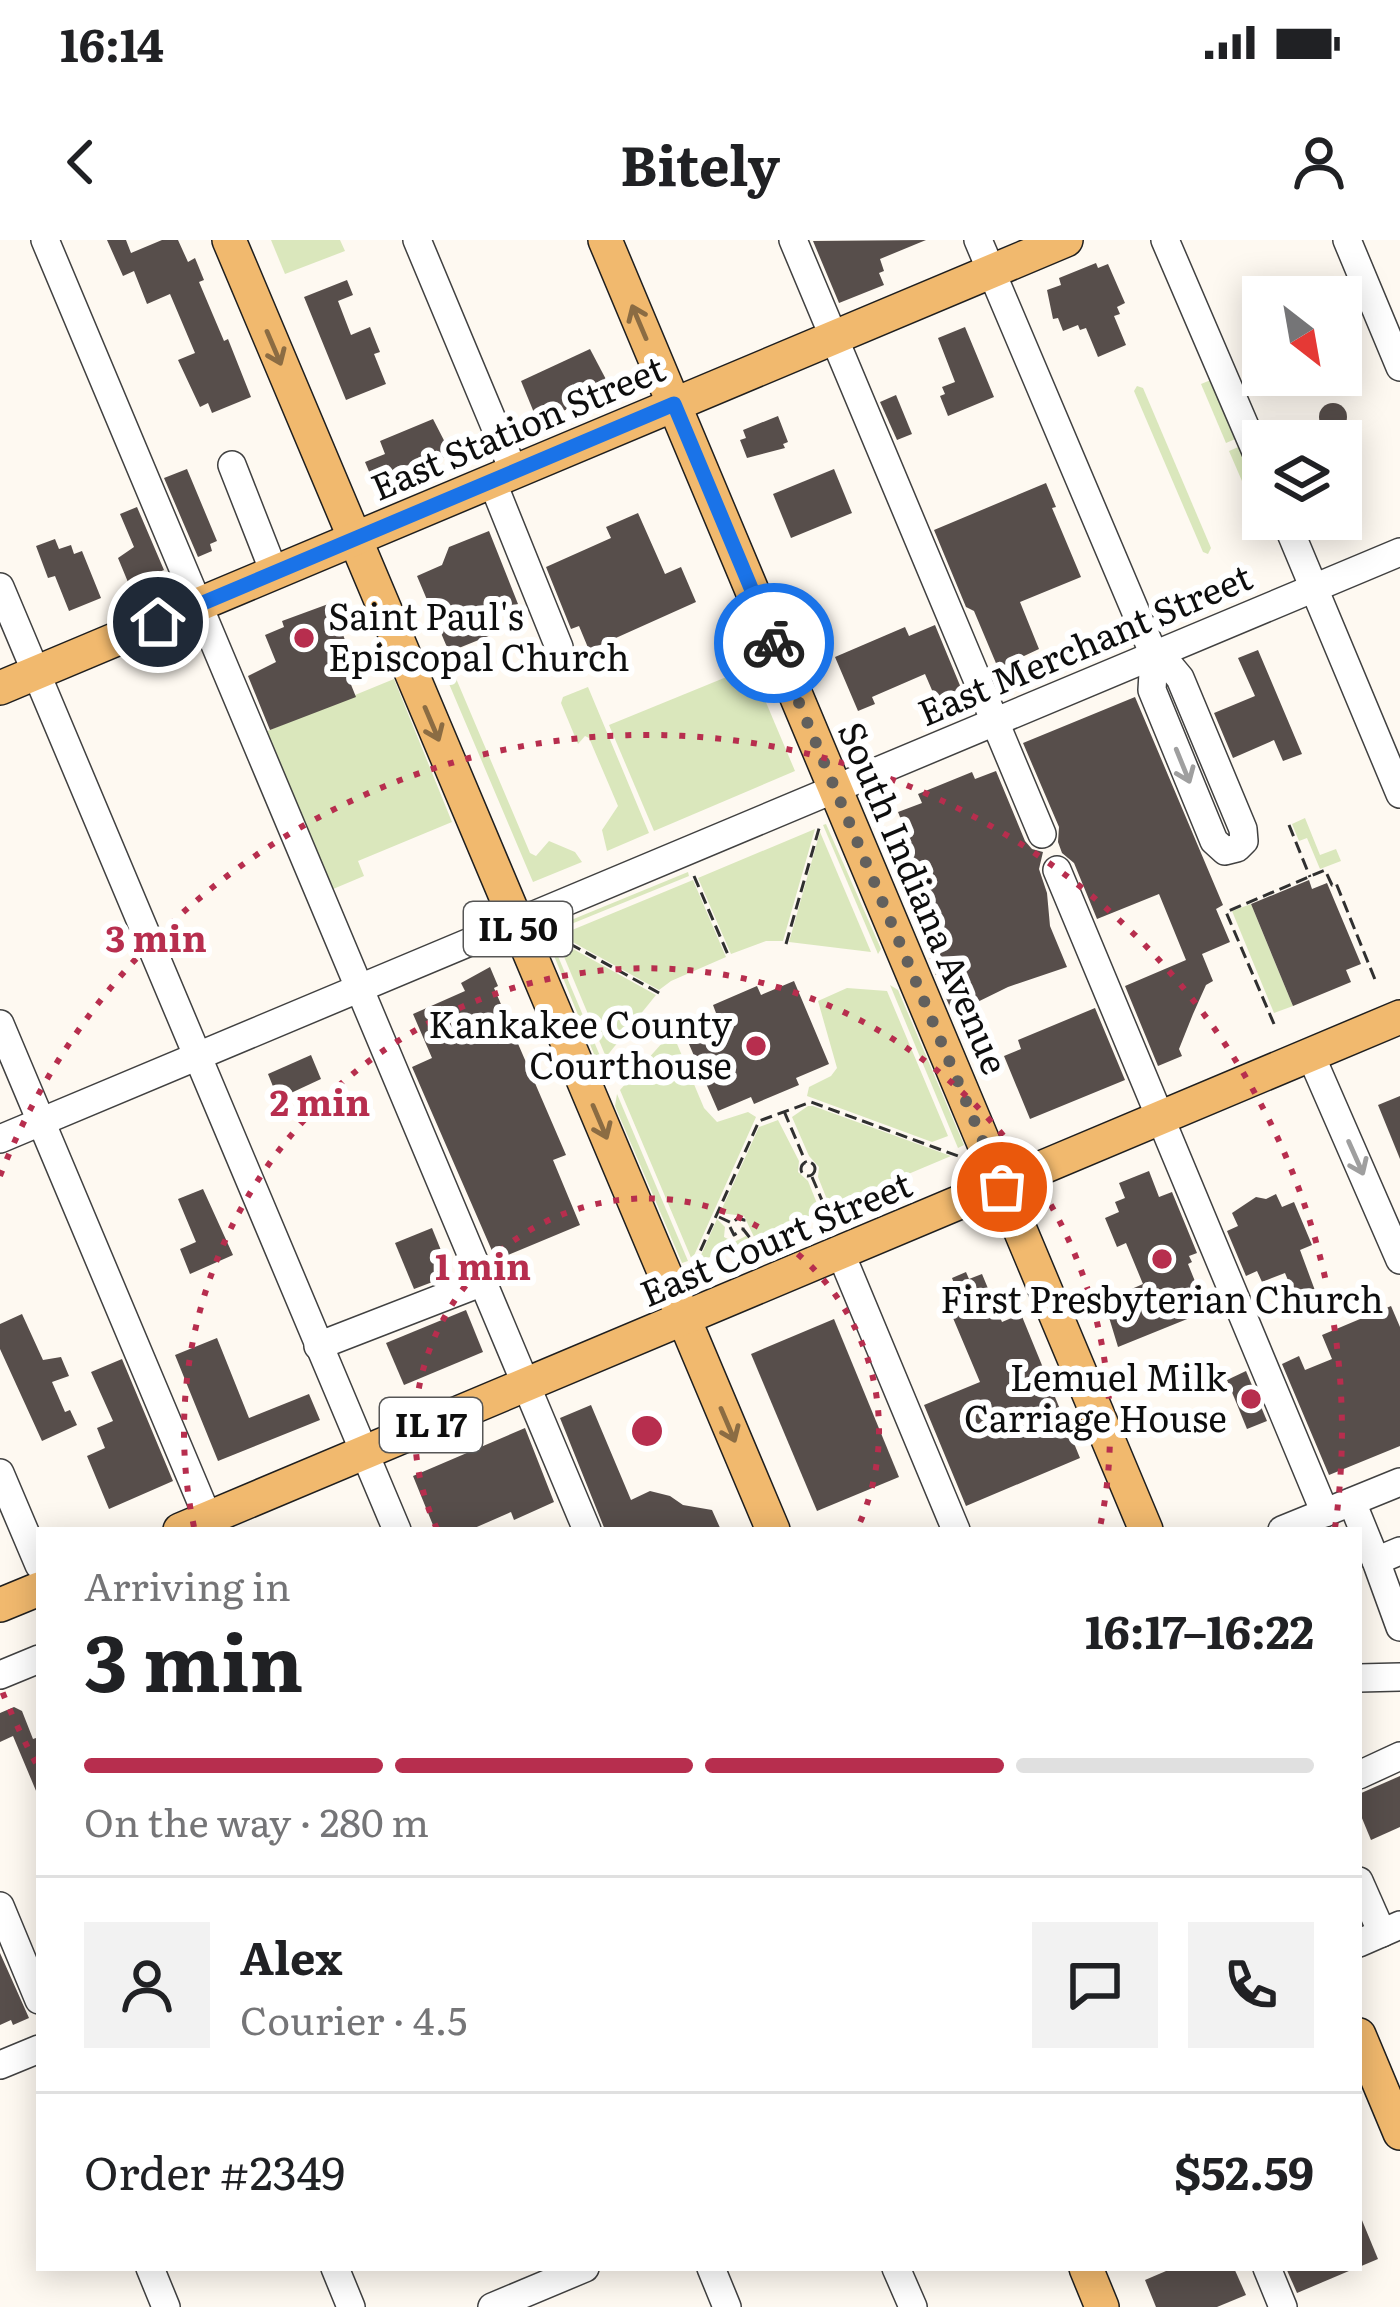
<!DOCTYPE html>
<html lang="en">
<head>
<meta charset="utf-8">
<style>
  :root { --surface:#fff; --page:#f2f2f2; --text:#202124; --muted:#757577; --line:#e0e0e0; --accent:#b72e4e }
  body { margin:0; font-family:Literata,serif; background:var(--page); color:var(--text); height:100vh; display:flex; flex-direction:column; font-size:45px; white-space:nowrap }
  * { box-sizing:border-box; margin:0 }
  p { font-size:39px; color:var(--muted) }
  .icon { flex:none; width:66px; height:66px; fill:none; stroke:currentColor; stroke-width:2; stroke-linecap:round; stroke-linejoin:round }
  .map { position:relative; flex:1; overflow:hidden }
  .details { position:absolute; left:36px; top:1287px; width:1326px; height:744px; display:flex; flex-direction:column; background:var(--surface); border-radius:0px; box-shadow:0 6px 30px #0003 }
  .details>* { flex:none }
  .needle { width:78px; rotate:149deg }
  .fabs { position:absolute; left:1242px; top:36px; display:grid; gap:24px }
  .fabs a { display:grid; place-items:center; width:120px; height:120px; border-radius:0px; background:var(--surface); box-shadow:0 6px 30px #0003; font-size:60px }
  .pin { position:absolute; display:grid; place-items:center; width:102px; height:102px; color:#fff; margin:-51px; border:6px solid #fff; border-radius:50%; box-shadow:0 3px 12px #0007 }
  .courier { position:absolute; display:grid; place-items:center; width:120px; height:120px; margin:-60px; border:9px solid #1a73e8; border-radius:50%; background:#fff; color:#222; box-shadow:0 3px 15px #0007 }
  .summary em { font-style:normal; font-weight:700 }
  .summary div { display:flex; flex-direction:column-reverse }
  .summary { display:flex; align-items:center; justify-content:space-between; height:204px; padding:0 48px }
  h1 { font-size:78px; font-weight:700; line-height:90px }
  .bar { display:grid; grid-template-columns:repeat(4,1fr); gap:18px 12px; align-content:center; height:144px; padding:0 48px }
  .bar i { height:15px; border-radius:9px; background:var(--line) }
  .bar .selected { background:var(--accent) }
  .bar p { grid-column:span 4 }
  .line { display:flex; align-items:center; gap:30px; padding:0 48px; border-top:3px solid var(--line) }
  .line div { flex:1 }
  .round { display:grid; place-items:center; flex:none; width:126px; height:126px; border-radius:0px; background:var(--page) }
  .status { display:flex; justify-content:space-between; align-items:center; height:84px; padding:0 60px; background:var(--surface); direction:ltr }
  .status svg { height:33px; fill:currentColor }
  header { display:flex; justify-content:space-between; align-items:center; height:156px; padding:0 48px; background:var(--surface); font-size:54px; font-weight:700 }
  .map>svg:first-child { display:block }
  .green { fill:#dae7bc }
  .building { fill:#574e4b }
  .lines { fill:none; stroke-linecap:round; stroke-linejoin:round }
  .minor-casing { stroke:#414141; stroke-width:30 }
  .major-casing { stroke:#1f1f1f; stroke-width:36 }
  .path { stroke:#303030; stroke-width:3; stroke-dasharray:12 6; stroke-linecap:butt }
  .minor { stroke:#fff; stroke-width:27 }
  .major { stroke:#f1b96e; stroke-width:33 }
  .oneway { stroke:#8b6c43 }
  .oneway2 { stroke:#9f9f9f }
  .done { stroke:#62605d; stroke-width:12; stroke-dasharray:0 21.6 }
  .route { stroke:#1a73e8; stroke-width:15 }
  .ring { fill:none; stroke:#b72e4e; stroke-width:6; stroke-dasharray:6 12 }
  .poi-dot { fill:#b72e4e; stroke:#fff; stroke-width:4.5 }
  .labels { text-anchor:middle; stroke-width:12; stroke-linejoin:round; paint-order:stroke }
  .shield { fill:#fff; stroke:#565656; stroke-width:3 }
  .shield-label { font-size:33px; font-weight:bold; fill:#0e0e0e }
  .street-label { font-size:36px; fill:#0e0e0e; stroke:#fff }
  .poi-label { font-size:36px; fill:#0e0e0e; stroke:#fff; text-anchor:end }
  .centre { fill:#b72e4e; stroke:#fff; stroke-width:6 }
  .ring-label { font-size:36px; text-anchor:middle; font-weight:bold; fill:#b72e4e; stroke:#fff; stroke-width:12; stroke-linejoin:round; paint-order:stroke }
</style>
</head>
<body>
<div class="status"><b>16:14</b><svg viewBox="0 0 49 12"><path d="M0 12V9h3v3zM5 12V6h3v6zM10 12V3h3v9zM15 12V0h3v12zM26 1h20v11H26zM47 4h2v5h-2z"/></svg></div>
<header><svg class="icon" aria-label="back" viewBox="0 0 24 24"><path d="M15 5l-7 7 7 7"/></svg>Bitely<svg class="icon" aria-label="person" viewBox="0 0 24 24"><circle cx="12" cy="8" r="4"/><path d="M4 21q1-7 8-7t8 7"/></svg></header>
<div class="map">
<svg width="1400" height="2067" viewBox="0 0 1400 2067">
  <rect width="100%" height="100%" fill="#fef9f1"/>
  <!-- green -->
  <g class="green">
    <path d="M271 0H340L345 11 285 34Z"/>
    <path d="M1218 137 1240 197 1226 203 1201 144Z"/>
    <path d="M1137 146 1143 148 1211 308 1208 314 1203 312 1134 151Z"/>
    <path d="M1243 205 1263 250V279H1276L1267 289 1261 285 1229 211Z"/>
    <path d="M751 427 795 531 654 591 609 485Z"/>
    <path d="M452 429 530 613 536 616 549 601 575 612 582 622 533 642 444 432Z"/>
    <path d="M394 439 452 582 358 621 364 636 326 652 260 494Z"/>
    <path d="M588 447 649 593 607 611 602 590 618 566 589 498 585 496 578 504 561 463 563 457Z"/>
    <path d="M1305 578 1320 615 1336 609 1341 621 1320 629 1307 598 1299 601 1292 584Z"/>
    <path d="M826 584 881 709 878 714 823 585Z"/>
    <path d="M815 589 783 701H766L731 714 698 638Z"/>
    <path d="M820 592 871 712 789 702Z"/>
    <path d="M688 632 689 636 554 691 559 685Z"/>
    <path d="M693 640 726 717 671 741 659 750 560 695Z"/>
    <path d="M1251 664 1293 766 1274 773 1232 671Z"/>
    <path d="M557 700 656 755 606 817Z"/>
    <path d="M548 701 552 702 603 823 596 819Z"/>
    <path d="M890 745 898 750 964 905 958 908Z"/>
    <path d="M847 748 887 751 948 896 932 902 807 856 809 847 831 836 837 828 818 761Z"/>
    <path d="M672 792 704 868 717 882 748 872 756 877 692 1020 620 850Z"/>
    <path d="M617 854 688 1021 682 1023 615 866Z"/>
    <path d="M808 866H813L951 916 830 967 818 937 819 927 809 916 792 877Z"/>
    <path d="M778 880 799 921 798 932 808 941 820 971 755 999 744 976 720 973 759 887Z"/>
    <path d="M717 979 725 987 724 997 734 1002 746 996 750 1000 698 1022Z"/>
  </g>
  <!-- building -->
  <g class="building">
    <path d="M107 0H126L131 13 162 0H178L188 22 195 18 204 40 199 42 224 101 228 99 251 157 212 173 208 163 200 167 178 120 195 113 170 54 147 64 134 31 123 36Z"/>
    <path d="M926 0 880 19 884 31 879 33 884 45 839 63 813 1Z"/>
    <path d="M1096 23 1098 28 1108 24 1125 63 1117 67 1120 74 1114 76 1126 105 1098 117 1086 88 1080 90 1078 85 1063 91 1058 78 1053 79 1047 50 1061 45 1059 38Z"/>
    <path d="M347 40 353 55 338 61 351 95 370 87 380 112 374 114 386 144 346 160 304 57Z"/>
    <path d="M965 87 994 157 948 176 940 156 945 154 942 147 955 142 938 98Z"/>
    <path d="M590 109 610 147 608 155 537 180 521 141Z"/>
    <path d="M896 155 912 194 897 200 880 162Z"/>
    <circle cx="1333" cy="177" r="14"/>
    <path d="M778 176 788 202 783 204 785 208 747 218 740 200 746 198 743 190Z"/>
    <path d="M433 179 451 214 429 224 426 218 389 233 394 246 378 253 365 222 385 214 380 201Z"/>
    <path d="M187 229 217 301 210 304 212 311 198 317 164 238Z"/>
    <path d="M834 229 852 273 791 298 773 254Z"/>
    <path d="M1046 243 1056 267 1052 268 1081 337 1020 362 1039 409 998 428 974 371 966 367 934 290Z"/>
    <path d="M137 267 164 330 157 333 160 340 142 348 140 342 130 347 118 318 134 307 120 274Z"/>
    <path d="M638 273 665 334 681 327 696 362 589 410 579 386 571 389 546 327 611 298 606 287Z"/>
    <path d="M489 291 518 364 500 371 491 395 449 412 417 336 442 325 449 307Z"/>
    <path d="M55 299 59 309 71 305 74 314 82 311 101 358 69 371 55 336 48 338 36 306Z"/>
    <path d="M331 363 351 416 341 420 356 457 270 490 248 436 276 422 265 395 284 387 282 381Z"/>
    <path d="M935 385 966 460 941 471 925 434 872 457 875 464 858 471 835 417 905 387 909 396Z"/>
    <path d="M1258 410 1302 514 1283 521 1274 500 1233 518 1214 473 1255 456 1238 418Z"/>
    <path d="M1135 457 1223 665 1216 669 1230 702 1202 714 1213 741 1206 745 1193 774 1179 809 1182 816 1158 826 1125 746 1186 720 1159 654 1097 679 1074 623 1062 613 1058 602 1059 587 1023 503Z"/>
    <path d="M996 531 1025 601 1032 609 1043 612 1039 629 1047 653 1050 686 1067 727 1008 747 953 774 932 726 909 645 919 641 900 594 906 592 898 572 922 563 918 554 972 532 975 539Z"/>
    <path d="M1309 640 1312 649 1327 643 1361 724 1346 730 1351 742 1293 766 1251 664Z"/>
    <path d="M490 727 498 746 494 748 566 915 553 920 580 985 496 1020 412 827 432 818 413 774 465 751 461 743Z"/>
    <path d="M794 741 829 824 796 838 799 845 754 864 751 857 718 871 682 788 716 773 713 765 757 746 761 755Z"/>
    <path d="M1095 768 1125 840 1030 879 1004 816 1021 809 1018 800Z"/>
    <path d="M311 815 321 839 278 859 268 834Z"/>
    <path d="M1400 856V919L1378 865Z"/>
    <path d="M1149 931 1159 957 1172 952 1197 1013 1189 1016 1192 1022 1188 1024 1207 1071 1118 1107 1104 1061 1143 1044 1126 1003 1117 1007 1105 978 1119 972 1115 962 1125 958 1119 943Z"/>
    <path d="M203 949 233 1015 190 1034 180 1009 196 1002 178 959Z"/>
    <path d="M1276 954 1282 967 1294 962 1312 1005 1300 1010 1320 1064 1301 1072 1285 1033 1262 1042 1257 1031 1246 1036 1227 991 1238 986 1232 973 1256 957 1266 959Z"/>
    <path d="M432 988 451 1035 414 1049 395 1003Z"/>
    <path d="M966 1032 969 1039 982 1034 1002 1082 1021 1074 1080 1218 966 1266 924 1165 980 1142 942 1052 955 1046 952 1038Z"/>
    <path d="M1391 1066 1400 1087V1206L1329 1235 1282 1124 1299 1116 1305 1130 1332 1119 1322 1095Z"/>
    <path d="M466 1070 483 1112 404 1145 386 1103Z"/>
    <path d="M22 1074 43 1120 61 1117 69 1136 52 1142 65 1172 70 1170 77 1185 42 1201 0 1109V1084Z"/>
    <path d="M834 1079 899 1237 817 1271 751 1114Z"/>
    <path d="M217 1098 249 1178 309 1154 320 1180 218 1221 175 1115Z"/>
    <path d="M122 1119 173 1241 109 1269 87 1216 105 1208 97 1188 113 1181 91 1132Z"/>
    <path d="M1246 1131 1267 1181 1247 1189 1227 1140Z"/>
    <path d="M591 1165 631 1260 650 1251 670 1256 683 1265 712 1270 721 1290H605L560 1178Z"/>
    <path d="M525 1188 554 1262 514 1280 511 1272 470 1290H435L413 1236Z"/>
    <path d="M14 1467 22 1471 33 1499 39 1497V1558L13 1496 0 1502V1473Z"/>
    <path d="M1400 1536V1587L1371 1600 1359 1571V1554Z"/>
    <path d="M0 1713 29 1778 13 1785 11 1780 0 1785Z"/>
    <path d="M1359 1973 1378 2019 1359 2027Z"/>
    <path d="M1173 2028H1234L1246 2055 1217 2067H1156L1145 2040Z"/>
    <path d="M1286 2028H1356L1297 2053Z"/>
  </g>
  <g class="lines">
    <defs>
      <g id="minor">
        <path d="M45 0 587 1290"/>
        <path d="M417 0 514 232"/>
        <path d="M793 0 1042 594"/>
        <path d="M978 0 1154 415 1152 450 1214 601 1225 611 1237 608 1244 601 1243 589 1180 438 1170 426 1154 415"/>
        <path d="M1165 0 1263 228"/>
        <path d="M1347 0 1400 127"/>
        <path d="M232 225 274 332"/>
        <path d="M492 241 559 407"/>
        <path d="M1285 279 1400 554"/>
        <path d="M0 347 397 1290"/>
        <path d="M1057 630 1325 1273"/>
        <path d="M0 784 213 1290"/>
        <path d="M1311 816 1400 1020"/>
        <path d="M0 899 1400 312"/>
        <path d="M841 1014 956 1290"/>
        <path d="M318 1106 483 1042"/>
        <path d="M0 1233 39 1325"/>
        <path d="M1352 1262 1376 1321"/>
        <path d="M1282 1290 1400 1242"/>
        <path d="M1400 1311 1376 1321 1400 1387"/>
        <path d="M0 1435 39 1419"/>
        <path d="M1359 1438 1400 1437"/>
        <path d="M1359 1535 1400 1516"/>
        <path d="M1359 1641 1382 1693"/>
        <path d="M0 1666 39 1760"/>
        <path d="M1359 1703 1400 1685"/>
        <path d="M0 1825 39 1809"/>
        <path d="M150 2028 166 2067"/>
        <path d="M335 2028 351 2067"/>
        <path d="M711 2028 727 2067"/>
        <path d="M896 2028 913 2067"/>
        <path d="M1267 2028 1283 2067"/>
        <path d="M492 2067 585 2028"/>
      </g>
      <g id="major">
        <path d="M229 0 773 1290"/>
        <path d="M605 0 1146 1290"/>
        <path d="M0 448 1066 0"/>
        <path d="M180 1290 1400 777"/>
        <path d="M0 1365 39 1349"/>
        <path d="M1359 1795 1400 1893"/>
        <path d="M1086 2028 1102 2067"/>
      </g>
    </defs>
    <!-- minor casing -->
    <use href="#minor" class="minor-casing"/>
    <!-- major casing -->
    <use href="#major" class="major-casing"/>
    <!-- path -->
    <g class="path">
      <path d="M1289 585 1310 637"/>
      <path d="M694 636 729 717"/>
      <path d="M554 695 661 754"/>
      <path d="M786 704 820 585"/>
      <path d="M1274 784 1226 672 1325 630 1332 645 1336 643 1376 742"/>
      <path d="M784 871 806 923"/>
      <circle cx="808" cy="929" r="7"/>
      <path d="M812 937 827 972"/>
      <path d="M719 977 732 983 738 978 744 980 743 989 754 1003"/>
      <path d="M730 987 734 995 742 990"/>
      <path d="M693 1027 759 881 811 862 958 916"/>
    </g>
    <!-- minor -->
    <use href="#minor" class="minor"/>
    <!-- major -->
    <use href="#major" class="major"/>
  </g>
  <!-- one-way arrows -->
  <defs><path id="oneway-shaft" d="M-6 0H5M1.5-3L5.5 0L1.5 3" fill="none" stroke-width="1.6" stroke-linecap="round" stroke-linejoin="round" transform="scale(3)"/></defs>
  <g class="oneway">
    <use href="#oneway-shaft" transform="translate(639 82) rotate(-113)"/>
    <use href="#oneway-shaft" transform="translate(274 108) rotate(67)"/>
    <use href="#oneway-shaft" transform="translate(432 484) rotate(67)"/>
    <use href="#oneway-shaft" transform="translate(600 882) rotate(67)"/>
    <use href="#oneway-shaft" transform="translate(728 1185) rotate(67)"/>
  </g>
  <g class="oneway2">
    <use href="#oneway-shaft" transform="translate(1183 526) rotate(68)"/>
    <use href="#oneway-shaft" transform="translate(1356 918) rotate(66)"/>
  </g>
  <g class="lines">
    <!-- done -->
    <path class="done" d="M774 403 1002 947"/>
    <!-- route -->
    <path class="route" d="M158 382 674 164 774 403"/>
  </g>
  <!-- distance rings -->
  <g class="ring">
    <path d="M437 1289A232 232 0 1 1 857 1289"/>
    <path d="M194 1287A463 463 0 1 1 1100 1287"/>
    <path d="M36 1523A695 695 0 0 1 0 1446M0 936A695 695 0 0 1 1335 1288"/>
  </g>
  <!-- markers -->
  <g class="poi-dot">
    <circle cx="304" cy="398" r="12"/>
    <circle cx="756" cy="806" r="12"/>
    <circle cx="1162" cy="1019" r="12"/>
    <circle cx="1251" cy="1159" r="12"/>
  </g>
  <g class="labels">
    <!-- shield labels -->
    <g class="shield">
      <rect x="464" y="662" width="108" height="54" rx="9"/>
      <rect x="380" y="1158" width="102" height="54" rx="9"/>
    </g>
    <g class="shield-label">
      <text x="518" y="701">IL 50</text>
      <text x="431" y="1197">IL 17</text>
    </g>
    <!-- street labels -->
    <g class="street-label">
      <text transform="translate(518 188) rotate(-23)" y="13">East Station Street</text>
      <text transform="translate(1085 405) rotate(-23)" y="13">East Merchant Street</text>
      <text transform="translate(923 658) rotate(67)" y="13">South Indiana Avenue</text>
      <text transform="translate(776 999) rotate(-23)" y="13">East Court Street</text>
    </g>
    <!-- poi labels -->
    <g class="poi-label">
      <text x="328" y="390" text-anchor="start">Saint Paul's<tspan x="328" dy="41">Episcopal Church</tspan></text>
      <text x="732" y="798">Kankakee County<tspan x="732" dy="41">Courthouse</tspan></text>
      <text x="1162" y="1073" text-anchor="middle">First Presbyterian Church</text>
      <text x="1227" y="1151">Lemuel Milk<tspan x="1227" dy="41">Carriage House</tspan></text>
    </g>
  </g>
  <circle cx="647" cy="1191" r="18" class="centre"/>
  <g class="ring-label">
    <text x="156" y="712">3 min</text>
    <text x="320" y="876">2 min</text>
    <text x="483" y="1040">1 min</text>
  </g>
</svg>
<div class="fabs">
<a><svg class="needle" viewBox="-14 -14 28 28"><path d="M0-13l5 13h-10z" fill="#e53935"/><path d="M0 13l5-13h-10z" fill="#757577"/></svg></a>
<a><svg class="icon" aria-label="layers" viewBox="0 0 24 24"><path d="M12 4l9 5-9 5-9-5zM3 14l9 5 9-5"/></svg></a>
</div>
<div class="pin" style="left:1002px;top:947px;background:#ea580c"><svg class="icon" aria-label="bag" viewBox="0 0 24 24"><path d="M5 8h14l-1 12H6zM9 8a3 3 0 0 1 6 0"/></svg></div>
<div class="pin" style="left:158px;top:382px;background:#1f2937"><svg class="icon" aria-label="home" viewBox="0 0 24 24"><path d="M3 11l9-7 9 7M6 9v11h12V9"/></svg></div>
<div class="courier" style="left:774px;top:403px"><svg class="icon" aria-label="bike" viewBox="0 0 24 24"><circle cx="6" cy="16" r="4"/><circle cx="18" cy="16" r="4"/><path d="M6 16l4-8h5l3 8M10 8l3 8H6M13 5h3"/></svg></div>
<section class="details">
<div class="summary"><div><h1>3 min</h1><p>Arriving in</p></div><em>16:17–16:22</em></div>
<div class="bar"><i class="selected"></i><i class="selected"></i><i class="selected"></i><i></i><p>On the way · 280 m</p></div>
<div class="line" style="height:216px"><a class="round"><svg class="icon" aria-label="person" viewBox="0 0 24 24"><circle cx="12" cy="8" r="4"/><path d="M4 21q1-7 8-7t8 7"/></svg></a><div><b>Alex</b><p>Courier · 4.5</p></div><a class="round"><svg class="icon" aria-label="chat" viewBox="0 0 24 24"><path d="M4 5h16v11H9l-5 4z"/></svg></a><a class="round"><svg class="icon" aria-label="phone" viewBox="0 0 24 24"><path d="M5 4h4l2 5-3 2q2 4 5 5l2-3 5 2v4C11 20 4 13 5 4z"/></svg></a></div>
<div class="line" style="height:156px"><div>Order #2349</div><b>$52.59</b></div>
</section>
</div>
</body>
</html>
